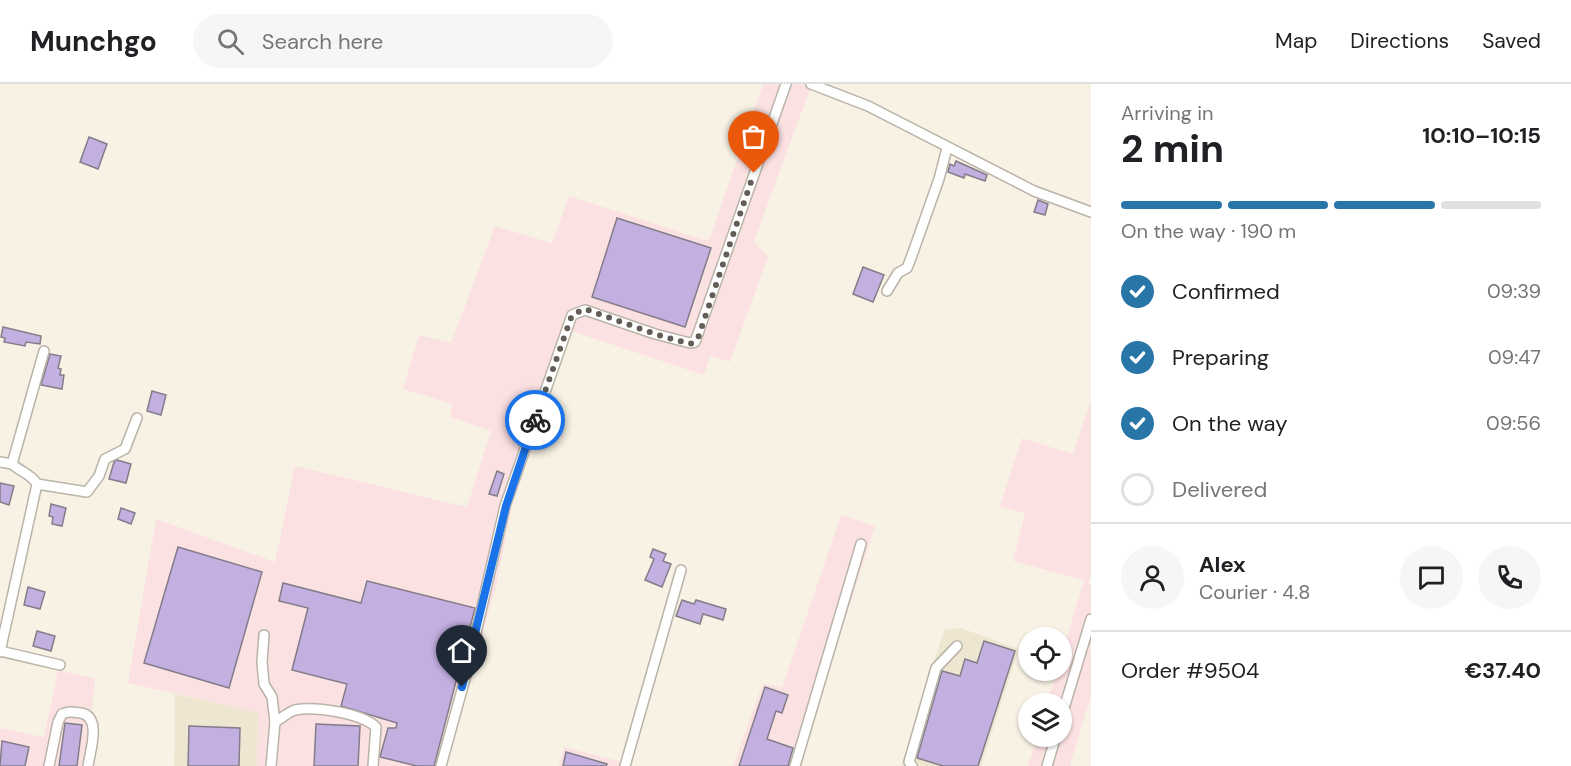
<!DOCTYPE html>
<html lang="en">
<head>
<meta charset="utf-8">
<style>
  :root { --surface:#fff; --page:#f6f6f6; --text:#202124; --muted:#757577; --line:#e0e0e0; --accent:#2875a8 }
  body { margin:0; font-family:"DM Sans",sans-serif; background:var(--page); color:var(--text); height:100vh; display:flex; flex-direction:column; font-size:22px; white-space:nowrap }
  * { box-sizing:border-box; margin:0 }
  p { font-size:20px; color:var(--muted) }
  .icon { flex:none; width:33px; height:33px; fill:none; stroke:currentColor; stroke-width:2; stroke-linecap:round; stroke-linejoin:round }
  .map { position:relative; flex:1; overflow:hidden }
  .drawer { display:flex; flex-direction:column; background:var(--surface); width:480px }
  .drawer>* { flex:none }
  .buttons { position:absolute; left:1018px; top:543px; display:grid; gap:12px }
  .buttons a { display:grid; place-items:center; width:54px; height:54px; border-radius:50%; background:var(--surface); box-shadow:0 2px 4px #0004; font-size:30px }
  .pin { position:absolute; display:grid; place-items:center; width:51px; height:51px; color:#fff; margin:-62px -26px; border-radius:50% 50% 50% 0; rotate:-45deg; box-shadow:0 0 6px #0007 }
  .pin .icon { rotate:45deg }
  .courier { position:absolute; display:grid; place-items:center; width:60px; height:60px; margin:-30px; border:4px solid #1a73e8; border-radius:50%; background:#fff; color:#222; box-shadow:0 2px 8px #0007 }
  .summary em { font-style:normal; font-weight:700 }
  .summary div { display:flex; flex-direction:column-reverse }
  .summary { display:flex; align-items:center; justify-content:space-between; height:102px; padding:0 30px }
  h1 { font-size:39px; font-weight:700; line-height:45px }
  .bar { display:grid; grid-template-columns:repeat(4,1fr); gap:9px 6px; align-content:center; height:72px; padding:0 30px }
  .bar i { height:8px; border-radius:4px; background:var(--line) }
  .bar .current { background:var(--accent) }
  .bar p { grid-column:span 4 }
  .line { display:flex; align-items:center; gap:15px; padding:0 30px; border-top:2px solid var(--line) }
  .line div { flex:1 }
  .round { display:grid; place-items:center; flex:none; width:63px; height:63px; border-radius:32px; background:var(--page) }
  ol { padding:0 30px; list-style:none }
  li { display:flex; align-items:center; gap:18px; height:66px }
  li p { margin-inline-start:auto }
  li .icon { padding:6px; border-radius:50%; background:var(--accent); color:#fff; stroke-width:4 }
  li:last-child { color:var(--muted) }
  li i { width:33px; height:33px; border:3px solid var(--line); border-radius:50% }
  header { display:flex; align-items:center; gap:36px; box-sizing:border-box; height:84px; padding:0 30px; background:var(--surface); border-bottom:2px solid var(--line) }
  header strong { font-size:28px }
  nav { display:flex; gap:33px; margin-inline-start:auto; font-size:21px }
  .search { width:420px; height:54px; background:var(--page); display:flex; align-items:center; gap:15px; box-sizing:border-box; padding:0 21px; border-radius:33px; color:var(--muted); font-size:22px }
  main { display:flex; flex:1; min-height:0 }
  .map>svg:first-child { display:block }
  .built { fill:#efe6d2 }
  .industrial { fill:#fce1e3 }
  .building { fill:#c4afe1; stroke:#827d89; stroke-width:1.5 }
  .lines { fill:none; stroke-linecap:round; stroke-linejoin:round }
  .minor-casing { stroke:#b9b4a7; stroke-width:12 }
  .minor { stroke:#fff; stroke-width:9 }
  .done { stroke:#625e57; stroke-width:6; stroke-dasharray:0 10.8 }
  .route { stroke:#1a73e8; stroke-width:8 }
</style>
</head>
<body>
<header>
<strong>Munchgo</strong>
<div class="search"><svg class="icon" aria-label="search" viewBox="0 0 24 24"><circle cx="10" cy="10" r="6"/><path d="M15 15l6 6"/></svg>Search here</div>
<nav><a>Map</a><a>Directions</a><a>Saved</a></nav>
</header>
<main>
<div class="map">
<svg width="1091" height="682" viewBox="0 0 1091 682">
  <rect width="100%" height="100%" fill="#f8f2e5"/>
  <!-- built -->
  <g class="built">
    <path d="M961 544 1019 565 981 682H901L944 546Z"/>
    <path d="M175 610 258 628 257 682H174Z"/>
  </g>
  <!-- industrial -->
  <g class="industrial">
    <path d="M763 0H812L754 157 768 173 730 278 710 272 704 291 571 247 512 422 496 503 444 682H257L258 628 128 599 156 435 275 478 295 382 467 423 491 347 450 333 452 320 403 305 419 251 451 259 495 142 552 159 569 112 704 156 710 154Z"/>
    <path d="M1091 316V491L1088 500 1091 501V611L1070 682H1028L1037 653 1062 652V620L1047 619 1057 587 1062 586V569L1084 496 1013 477 1025 430 1000 422 1022 354 1073 370Z"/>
    <path d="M841 431 875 442 798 682H733L763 599 782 604Z"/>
    <path d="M58 586 95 595 86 682H0V644L44 653Z"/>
    <path d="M564 663 626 679 625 682H559Z"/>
  </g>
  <!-- building -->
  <g class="building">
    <path d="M89 53 107 60 98 85 80 78Z"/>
    <path d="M956 77 987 91 985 97 965 90 964 94 948 88 950 80 954 82Z"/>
    <path d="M1038 116 1048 120 1045 131 1034 128Z"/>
    <path d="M617 134 711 164 685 243 592 213Z"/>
    <path d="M863 183 884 191 873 218 853 210Z"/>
    <path d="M3 243 41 252 40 260 26 258 25 262 4 258 5 254 1 253Z"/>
    <path d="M50 270 61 272 58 284 61 285 60 291H64L62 305 41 301Z"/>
    <path d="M152 307 166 311 161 331 147 327Z"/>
    <path d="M117 376 131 380 126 399 109 395 114 378Z"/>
    <path d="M497 387 504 390 497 412 489 410Z"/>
    <path d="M0 399 14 402 9 421 0 418Z"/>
    <path d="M51 420 66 424 62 442 52 440 53 433 49 432Z"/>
    <path d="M121 424 135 429 131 440 118 435Z"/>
    <path d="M178 463 262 488 229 604 144 579Z"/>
    <path d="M653 465 666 470 663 477 671 480 662 503 645 496 654 475 650 473Z"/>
    <path d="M367 497 475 524 434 682H417L380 673 388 644H396L397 639 341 622 347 600 292 586 308 524 279 517 283 499 361 519Z"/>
    <path d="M28 503 45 508 40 525 24 521Z"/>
    <path d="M682 516 694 520 696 516 726 525 723 536 703 530 700 540 676 532Z"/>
    <path d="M37 547 55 552 51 567 33 562Z"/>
    <path d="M984 557 1015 567 978 682H943L917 674 942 587 960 592 965 575 977 579Z"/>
    <path d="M765 603 788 611 782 629 776 627 767 655 793 664 788 682H739Z"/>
    <path d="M65 639 82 641 77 682H59Z"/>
    <path d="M316 640 360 642 358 682H314Z"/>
    <path d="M189 642 240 644 239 682H188Z"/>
    <path d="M2 657 29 663 25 682H0Z"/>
    <path d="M566 668 607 680 606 682H563Z"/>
  </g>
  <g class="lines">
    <defs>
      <g id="minor">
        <path d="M811 0 868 22 1034 107 1091 128"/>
        <path d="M887 207 898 189 907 184 911 174 939 95 947 64"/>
        <path d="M0 378 12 380"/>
        <path d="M37 400 87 408 99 392 105 375 125 365 137 334"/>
        <path d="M264 551 262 578 264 600 272 613 275 638 271 682"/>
        <path d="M0 567 60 581"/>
        <path d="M0 568 37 400C31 390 21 388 12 380L44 267"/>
        <path d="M1062 631 1091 535"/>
        <path d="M275 638C281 635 288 628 295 626 315 622 361 629 376 643L373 682"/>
        <path d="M49 682 58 638 62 630C69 627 73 628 81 629 102 633 90 667 88 682"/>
        <path d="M441 682 468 584 505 422 572 231 585 226 655 250 690 259 695 258 786 0"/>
        <path d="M625 682 681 486"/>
        <path d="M795 682 861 460"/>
        <path d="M912 682 909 678 936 584 957 562"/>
        <path d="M1047 682 1056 652"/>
      </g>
    </defs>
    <!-- minor casing -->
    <use href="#minor" class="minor-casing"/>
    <!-- minor -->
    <use href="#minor" class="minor"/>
  </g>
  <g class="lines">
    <!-- done -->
    <path class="done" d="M535 336 572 231 585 225 655 250 690 260 694 258 698 254 754 89"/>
    <!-- route -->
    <path class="route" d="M462 603 506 422 535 336"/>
  </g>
</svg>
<div class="buttons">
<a><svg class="icon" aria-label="locate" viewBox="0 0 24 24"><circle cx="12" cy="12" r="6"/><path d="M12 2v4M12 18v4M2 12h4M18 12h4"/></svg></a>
<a><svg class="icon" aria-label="layers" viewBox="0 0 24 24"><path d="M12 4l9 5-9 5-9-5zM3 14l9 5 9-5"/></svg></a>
</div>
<div class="pin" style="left:754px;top:89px;background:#ea580c"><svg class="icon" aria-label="bag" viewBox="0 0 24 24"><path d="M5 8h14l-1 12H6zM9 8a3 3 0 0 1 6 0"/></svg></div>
<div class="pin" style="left:462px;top:603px;background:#1f2937"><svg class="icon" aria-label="home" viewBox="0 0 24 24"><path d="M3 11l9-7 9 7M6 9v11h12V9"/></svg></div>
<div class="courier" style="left:535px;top:336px"><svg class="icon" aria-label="bike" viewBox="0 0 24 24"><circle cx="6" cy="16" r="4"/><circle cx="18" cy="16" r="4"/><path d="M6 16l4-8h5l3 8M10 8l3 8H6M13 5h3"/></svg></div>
</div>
<section class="drawer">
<div class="summary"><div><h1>2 min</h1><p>Arriving in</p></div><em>10:10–10:15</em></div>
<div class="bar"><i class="current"></i><i class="current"></i><i class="current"></i><i></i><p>On the way · 190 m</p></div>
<ol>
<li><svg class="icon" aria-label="check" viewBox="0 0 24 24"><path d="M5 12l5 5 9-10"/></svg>Confirmed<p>09:39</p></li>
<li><svg class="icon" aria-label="check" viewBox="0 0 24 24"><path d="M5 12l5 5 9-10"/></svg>Preparing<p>09:47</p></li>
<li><svg class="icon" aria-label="check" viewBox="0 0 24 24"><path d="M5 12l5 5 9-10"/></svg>On the way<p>09:56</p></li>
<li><i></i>Delivered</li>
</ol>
<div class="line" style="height:108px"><a class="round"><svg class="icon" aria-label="person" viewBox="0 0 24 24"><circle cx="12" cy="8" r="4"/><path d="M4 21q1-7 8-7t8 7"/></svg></a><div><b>Alex</b><p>Courier · 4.8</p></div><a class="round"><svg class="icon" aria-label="chat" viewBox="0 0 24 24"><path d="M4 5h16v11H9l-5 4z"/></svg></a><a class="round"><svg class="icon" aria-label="phone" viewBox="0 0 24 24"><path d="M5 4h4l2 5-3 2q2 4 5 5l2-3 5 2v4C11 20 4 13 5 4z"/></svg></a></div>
<div class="line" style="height:78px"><div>Order #9504</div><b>€37.40</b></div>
</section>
</main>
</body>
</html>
